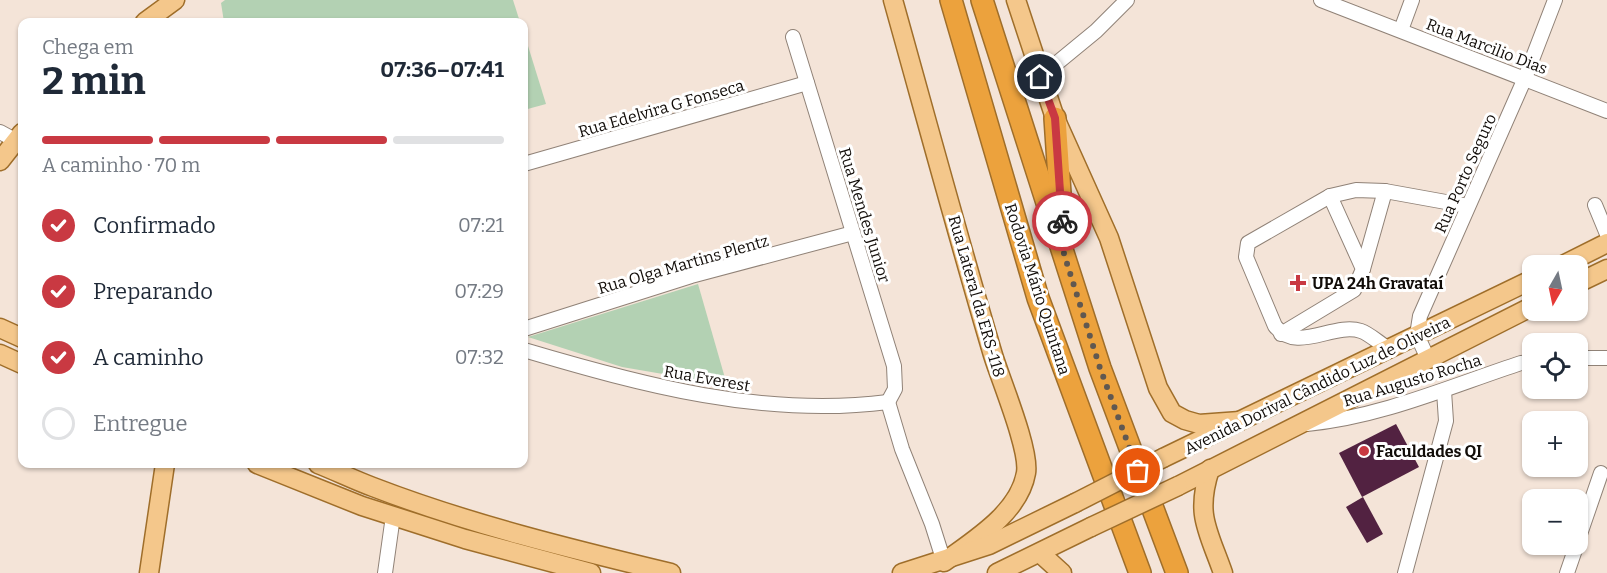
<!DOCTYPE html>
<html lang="pt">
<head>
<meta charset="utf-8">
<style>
  :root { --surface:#fff; --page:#f2f2f3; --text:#1f2937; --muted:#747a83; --line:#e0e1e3; --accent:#c93942 }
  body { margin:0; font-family:Bitter,serif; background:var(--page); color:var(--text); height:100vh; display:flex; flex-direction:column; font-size:22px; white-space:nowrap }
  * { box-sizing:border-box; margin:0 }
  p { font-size:20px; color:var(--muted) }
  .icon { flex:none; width:33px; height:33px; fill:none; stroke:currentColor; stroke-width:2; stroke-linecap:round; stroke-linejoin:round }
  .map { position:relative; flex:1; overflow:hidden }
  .drawer { position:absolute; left:18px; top:18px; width:510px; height:450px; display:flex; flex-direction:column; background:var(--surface); border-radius:12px; box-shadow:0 2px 4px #0004 }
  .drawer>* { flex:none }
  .needle { width:39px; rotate:189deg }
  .fabs { position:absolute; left:1522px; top:255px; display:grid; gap:12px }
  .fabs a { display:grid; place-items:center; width:66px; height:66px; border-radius:12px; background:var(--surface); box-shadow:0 2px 4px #0004; font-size:30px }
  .pin { position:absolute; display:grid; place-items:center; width:51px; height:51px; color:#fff; margin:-26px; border:3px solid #fff; border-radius:50%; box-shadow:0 2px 6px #0007 }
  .courier { position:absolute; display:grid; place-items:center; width:60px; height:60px; margin:-30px; border:4px solid #c93942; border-radius:50%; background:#fff; color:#222; box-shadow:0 2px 8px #0007 }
  .overview em { font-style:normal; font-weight:700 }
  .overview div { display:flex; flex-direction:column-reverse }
  .overview { display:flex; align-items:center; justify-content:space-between; height:102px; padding:0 24px }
  h1 { font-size:39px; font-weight:700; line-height:45px }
  .bar { display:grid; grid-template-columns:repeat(4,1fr); gap:9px 6px; align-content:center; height:72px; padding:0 24px }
  .bar i { height:8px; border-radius:4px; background:var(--line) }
  .bar .active { background:var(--accent) }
  .bar p { grid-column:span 4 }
  ol { padding:0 24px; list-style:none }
  li { display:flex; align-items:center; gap:18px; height:66px }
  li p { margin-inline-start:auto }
  li .icon { padding:6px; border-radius:50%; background:var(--accent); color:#fff; stroke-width:4 }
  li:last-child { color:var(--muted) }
  li i { width:33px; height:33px; border:3px solid var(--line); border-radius:50% }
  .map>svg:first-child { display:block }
  .green { fill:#b3d1b3 }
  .building { fill:#522241 }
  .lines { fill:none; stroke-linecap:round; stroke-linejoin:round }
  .minor-casing { stroke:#908277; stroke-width:16 }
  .major-casing { stroke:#9f6e2a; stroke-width:21 }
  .highway-casing { stroke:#9f6e2a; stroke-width:24 }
  .minor { stroke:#fff; stroke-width:14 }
  .major { stroke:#f4c78b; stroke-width:18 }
  .highway { stroke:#eca23d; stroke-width:21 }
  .major-bridge-casing { stroke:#9f6e2a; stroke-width:21; stroke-linecap:butt }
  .major-bridge { stroke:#f4c78b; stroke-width:18 }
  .done { stroke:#605851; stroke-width:6; stroke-dasharray:0 10.8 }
  .route { stroke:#c93942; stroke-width:8 }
  .poi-dot { fill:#c93942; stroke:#fff; stroke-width:2 }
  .labels { text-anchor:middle; stroke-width:6; stroke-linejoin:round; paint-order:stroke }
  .street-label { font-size:16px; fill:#110c08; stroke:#fff }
  .poi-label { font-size:16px; font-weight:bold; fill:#110c08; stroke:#fff; text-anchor:start }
</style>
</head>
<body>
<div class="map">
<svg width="1607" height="573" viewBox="0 0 1607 573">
  <rect width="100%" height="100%" fill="#f4e4d8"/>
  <!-- green -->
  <g class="green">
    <path d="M225 0H513L520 22H224L221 3Z"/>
    <path d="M524 33 546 104 524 110Z"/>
    <path d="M698 284 727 385 622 367 528 337Z"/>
  </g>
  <!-- building -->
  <g class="building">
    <path d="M1396 424 1419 467 1362 497 1339 453Z"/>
    <path d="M1363 497 1383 534 1367 543 1346 507Z"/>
  </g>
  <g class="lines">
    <defs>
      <g id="minor">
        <path d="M1321 0 1607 111"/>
        <path d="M1401 30 1412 0"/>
        <path d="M793 37 894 366 895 389 888 402"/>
        <path d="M1040 77 1096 31 1127 0"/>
        <path d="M0 132 22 144"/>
        <path d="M524 164 807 83"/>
        <path d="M1595 205 1607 234"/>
        <path d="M1363 269 1385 191"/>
        <path d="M524 329 691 276 853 233"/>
        <path d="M1281 334 1354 290 1363 269 1330 196"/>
        <path d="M1389 349C1380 344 1370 334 1361 331 1333 322 1297 354 1275 326L1246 257 1248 243 1330 196 1356 190 1385 191 1468 206"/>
        <path d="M524 350C642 385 764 418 888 402"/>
        <path d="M1578 358H1607"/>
        <path d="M1428 359 1417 335 1420 316 1525 78 1555 0"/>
        <path d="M888 402 902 449 932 524 944 562"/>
        <path d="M1307 424C1381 417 1451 386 1521 363L1533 362"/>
        <path d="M1578 540 1601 473"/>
        <path d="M385 573 393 516"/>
        <path d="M1405 573 1446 421 1444 391"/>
        <path d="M1567 573 1577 544"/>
      </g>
      <g id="major">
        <path d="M893 0C926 118 958 237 993 355 1001 381 1030 450 1026 473 1019 513 974 540 944 562"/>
        <path d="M1016 0 1055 118 1109 238 1158 388 1172 413 1185 420 1199 424 1240 421"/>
        <path d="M145 22 175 0"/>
        <path d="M0 161 22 133"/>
        <path d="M1561 266 1607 243"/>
        <path d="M1578 283 1607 269"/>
        <path d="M0 328 22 338"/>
        <path d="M0 354 22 364"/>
        <path d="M1163 458 1533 279"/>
        <path d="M257 464 362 506 465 539 591 573"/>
        <path d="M318 464C336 471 354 480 373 487 469 524 571 549 671 573"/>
        <path d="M1210 469C1195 515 1208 530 1223 573"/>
        <path d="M1178 486 1533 306"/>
        <path d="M1040 553 1062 573"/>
        <path d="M149 573 165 464"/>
        <path d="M902 573 989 545 1075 503"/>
        <path d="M997 573 1091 527"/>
      </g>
      <g id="highway">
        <path d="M951 0 1038 298 1140 573"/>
        <path d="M982 0 1100 368 1177 573"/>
        <path d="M1055 118 1062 223"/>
      </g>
    </defs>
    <!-- minor casing -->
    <use href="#minor" class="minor-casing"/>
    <!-- major casing -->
    <use href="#major" class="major-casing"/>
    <!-- highway casing -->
    <use href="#highway" class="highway-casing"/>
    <!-- minor -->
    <use href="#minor" class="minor"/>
    <!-- major -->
    <use href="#major" class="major"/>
    <!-- highway -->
    <use href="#highway" class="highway"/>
    <defs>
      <g id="major-bridge">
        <path d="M1075 503 1163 458"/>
        <path d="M1091 527 1178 486"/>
      </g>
    </defs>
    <!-- major-bridge casing -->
    <use href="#major-bridge" class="major-bridge-casing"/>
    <!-- major-bridge -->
    <use href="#major-bridge" class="major-bridge"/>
  </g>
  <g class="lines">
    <!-- done -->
    <path class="done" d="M1062 221 1064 254 1100 368 1138 471"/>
    <!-- route -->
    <path class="route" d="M1040 77 1055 118 1062 221"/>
  </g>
  <!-- markers -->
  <g class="poi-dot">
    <path d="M1295 274h6v6h6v6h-6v6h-6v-6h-6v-6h6z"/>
    <circle cx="1364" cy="451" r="6"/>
  </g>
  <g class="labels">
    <!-- street labels -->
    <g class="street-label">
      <text transform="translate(1487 46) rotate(21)" y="6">Rua Marcilio Dias</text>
      <text transform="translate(661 108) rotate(-16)" y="6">Rua Edelvira G Fonseca</text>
      <text transform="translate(1465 173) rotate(-66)" y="6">Rua Porto Seguro</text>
      <text transform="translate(865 215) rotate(73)" y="6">Rua Mendes Junior</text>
      <text transform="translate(683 264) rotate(-16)" y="6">Rua Olga Martins Plentz</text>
      <text transform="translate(1038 289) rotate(72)" y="6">Rodovia Mário Quintana</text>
      <text transform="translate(977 296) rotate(74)" y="6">Rua Lateral da ERS-118</text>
      <text transform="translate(707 378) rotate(10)" y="6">Rua Everest</text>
      <text transform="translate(1412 380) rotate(-17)" y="6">Rua Augusto Rocha</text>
      <text transform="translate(1317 385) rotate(-26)" y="6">Avenida Dorival Cândido Luz de Oliveira</text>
    </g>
    <!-- poi labels -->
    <g class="poi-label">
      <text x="1312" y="289">UPA 24h Gravataí</text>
      <text x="1376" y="457">Faculdades QI</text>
    </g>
  </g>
</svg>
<div class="fabs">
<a><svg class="needle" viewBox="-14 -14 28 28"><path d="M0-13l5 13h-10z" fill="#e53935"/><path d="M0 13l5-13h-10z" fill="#747a83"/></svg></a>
<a><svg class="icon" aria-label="locate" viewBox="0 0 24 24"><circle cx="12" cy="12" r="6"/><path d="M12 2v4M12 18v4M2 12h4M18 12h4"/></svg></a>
<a>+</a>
<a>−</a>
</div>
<div class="pin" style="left:1138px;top:471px;background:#ea580c"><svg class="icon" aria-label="bag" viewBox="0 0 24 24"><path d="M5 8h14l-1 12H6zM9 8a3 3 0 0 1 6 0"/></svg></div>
<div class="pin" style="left:1040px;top:77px;background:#1f2937"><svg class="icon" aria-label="home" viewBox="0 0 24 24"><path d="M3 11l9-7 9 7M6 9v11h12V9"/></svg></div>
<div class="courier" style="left:1062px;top:221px"><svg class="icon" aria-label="bike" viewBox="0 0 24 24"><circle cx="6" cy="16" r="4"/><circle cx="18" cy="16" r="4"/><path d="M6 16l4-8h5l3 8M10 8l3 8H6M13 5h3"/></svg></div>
<section class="drawer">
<div class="overview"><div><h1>2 min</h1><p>Chega em</p></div><em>07:36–07:41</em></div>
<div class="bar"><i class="active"></i><i class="active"></i><i class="active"></i><i></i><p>A caminho · 70 m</p></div>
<ol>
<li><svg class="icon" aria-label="check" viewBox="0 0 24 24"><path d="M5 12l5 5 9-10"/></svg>Confirmado<p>07:21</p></li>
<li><svg class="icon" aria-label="check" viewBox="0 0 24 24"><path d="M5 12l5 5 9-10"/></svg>Preparando<p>07:29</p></li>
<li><svg class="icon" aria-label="check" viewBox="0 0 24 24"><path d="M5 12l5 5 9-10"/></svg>A caminho<p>07:32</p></li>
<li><i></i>Entregue</li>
</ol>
</section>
</div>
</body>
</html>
